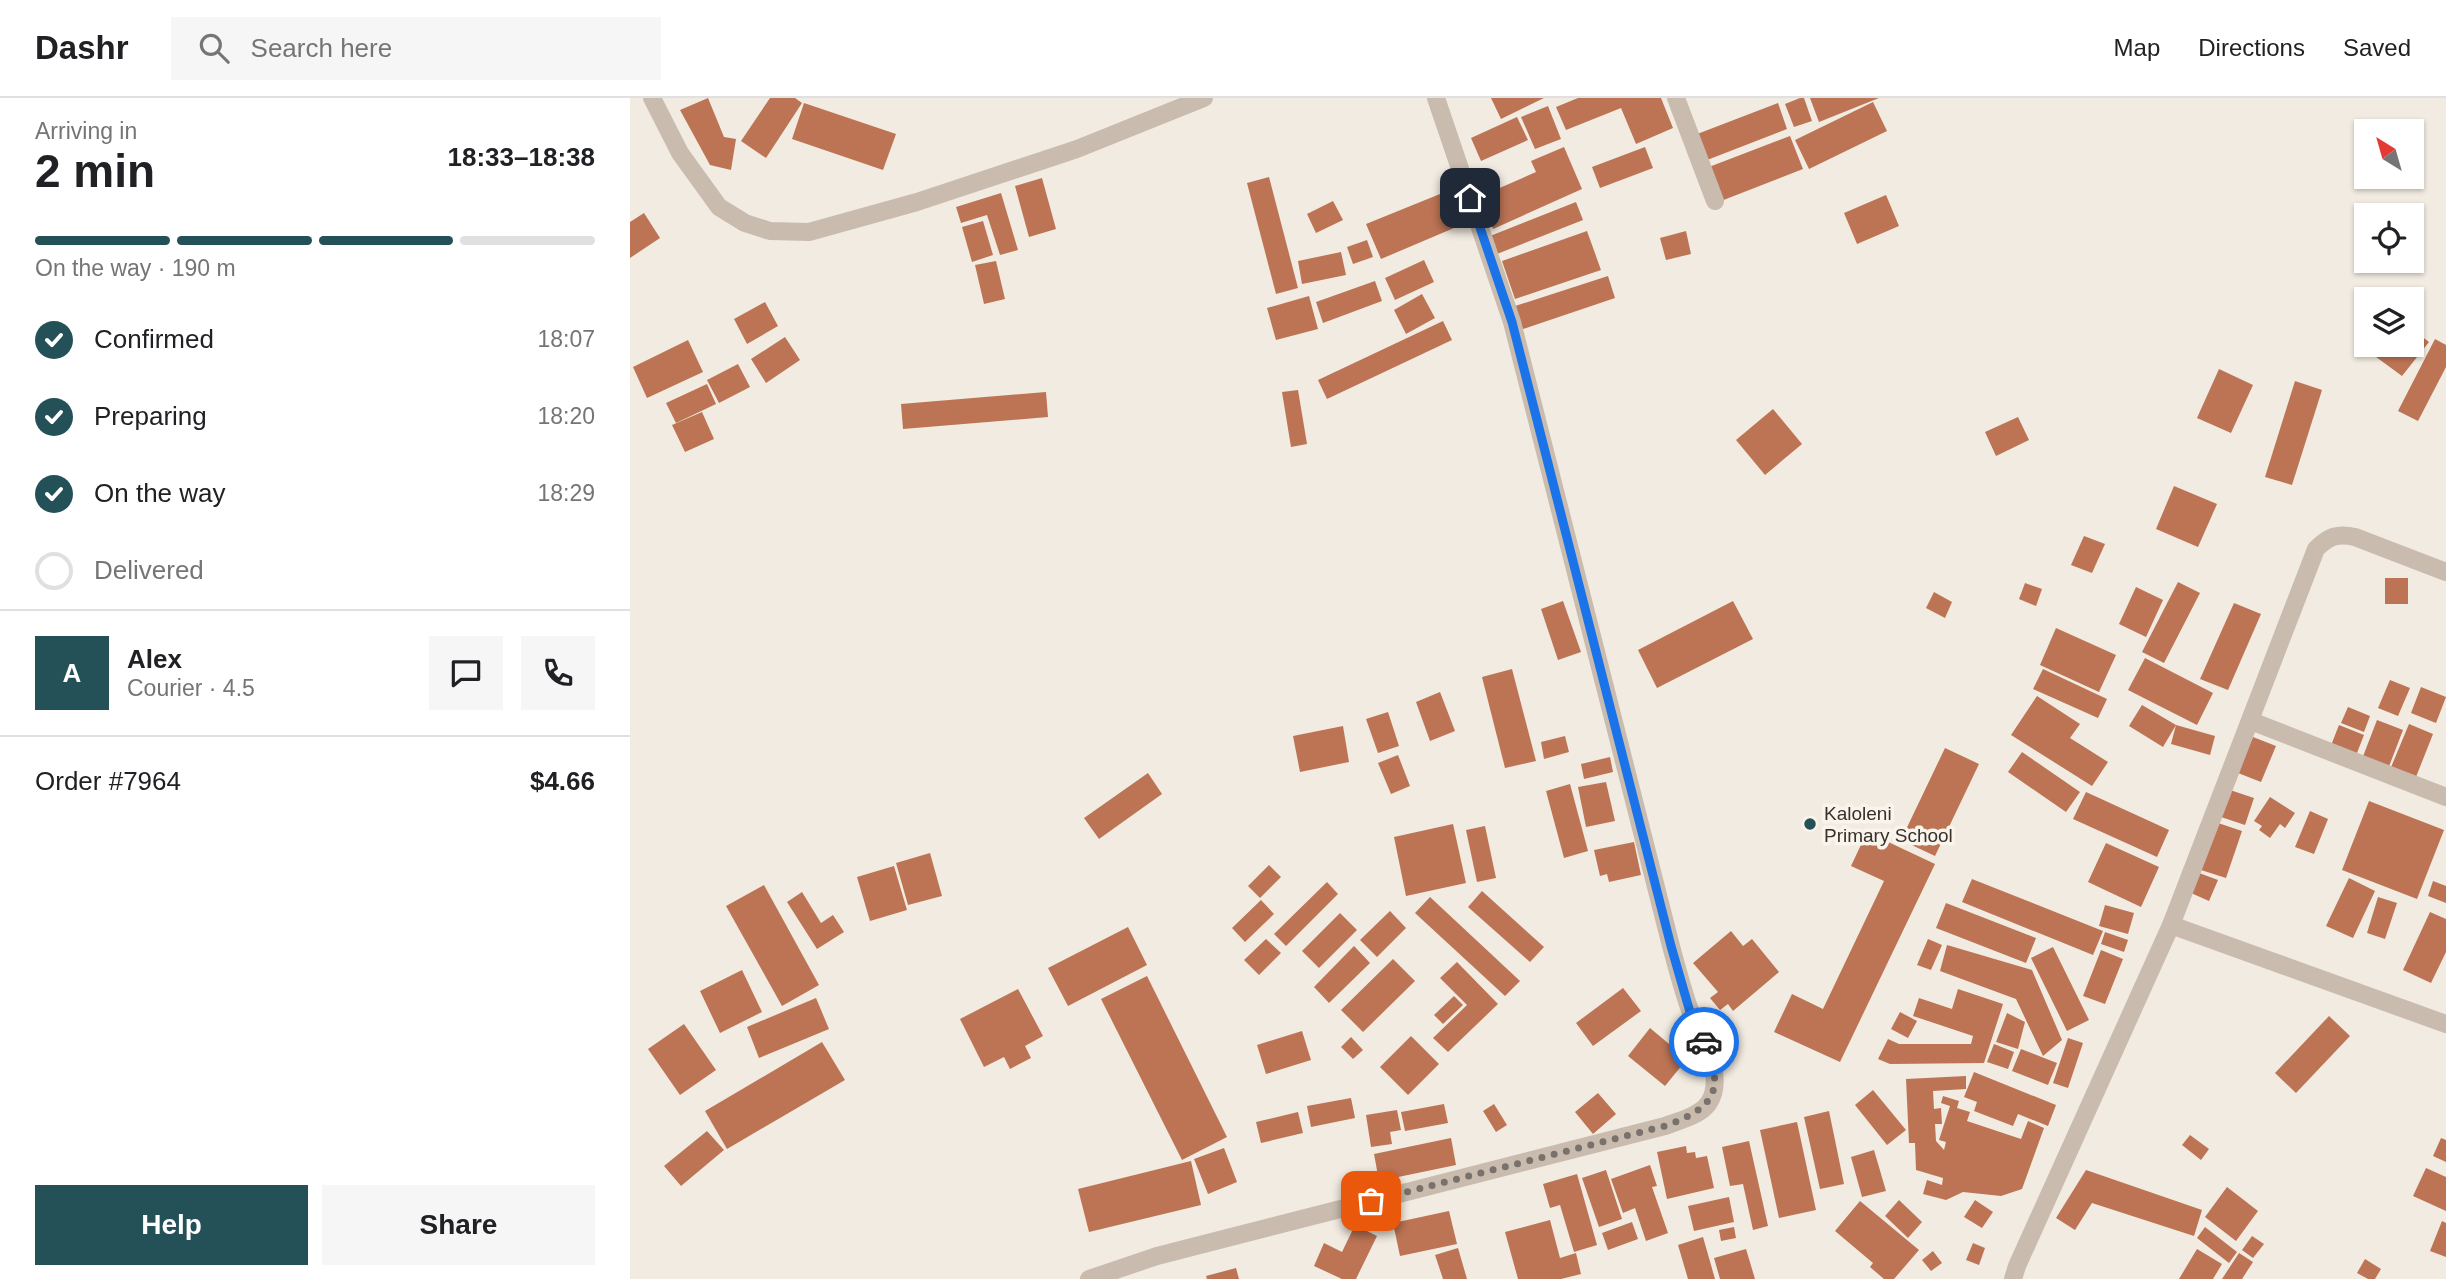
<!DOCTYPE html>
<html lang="en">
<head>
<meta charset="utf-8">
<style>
  :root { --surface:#fff; --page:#f6f6f6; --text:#202124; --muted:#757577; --line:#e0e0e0; --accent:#245057 }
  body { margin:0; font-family:Helvetica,sans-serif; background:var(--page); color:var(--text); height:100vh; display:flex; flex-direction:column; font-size:26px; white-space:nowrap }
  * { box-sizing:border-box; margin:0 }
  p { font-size:23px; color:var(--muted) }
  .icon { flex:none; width:38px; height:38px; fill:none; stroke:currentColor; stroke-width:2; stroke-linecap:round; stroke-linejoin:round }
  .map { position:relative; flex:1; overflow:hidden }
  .panel { display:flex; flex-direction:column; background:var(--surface); width:630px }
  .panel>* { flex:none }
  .needle { width:46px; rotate:323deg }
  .tools { position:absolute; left:1724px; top:21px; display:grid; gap:14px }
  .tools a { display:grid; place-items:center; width:70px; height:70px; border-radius:0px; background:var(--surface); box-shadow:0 2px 5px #0004; font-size:35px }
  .pin { position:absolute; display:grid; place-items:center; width:60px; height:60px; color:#fff; margin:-30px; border-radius:14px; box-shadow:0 4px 10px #0006 }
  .courier { position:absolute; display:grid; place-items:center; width:70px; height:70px; margin:-35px; border:5px solid #1a73e8; border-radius:50%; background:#fff; color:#222; box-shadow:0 2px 9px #0007 }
  .head em { font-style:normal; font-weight:800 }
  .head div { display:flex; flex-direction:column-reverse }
  .head { display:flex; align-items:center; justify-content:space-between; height:119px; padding:0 35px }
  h1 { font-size:46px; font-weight:800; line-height:52px }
  .bar { display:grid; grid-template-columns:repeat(4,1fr); gap:10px 7px; align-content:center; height:84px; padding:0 35px }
  .bar i { height:9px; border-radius:5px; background:var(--line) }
  .bar .on { background:var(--accent) }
  .bar p { grid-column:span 4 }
  .line { display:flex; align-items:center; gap:18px; padding:0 35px; border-top:2px solid var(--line) }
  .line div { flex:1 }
  .round { display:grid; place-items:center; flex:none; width:74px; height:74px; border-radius:0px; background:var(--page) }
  ol { padding:0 35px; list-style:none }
  li { display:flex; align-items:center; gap:21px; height:77px }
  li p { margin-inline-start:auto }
  li .icon { padding:7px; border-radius:50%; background:var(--accent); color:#fff; stroke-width:4 }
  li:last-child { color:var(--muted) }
  li i { width:38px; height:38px; border:4px solid var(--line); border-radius:50% }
  .button { display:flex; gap:14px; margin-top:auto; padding:14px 35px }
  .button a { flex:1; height:80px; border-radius:0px; background:var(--accent); color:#fff; font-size:28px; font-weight:800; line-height:80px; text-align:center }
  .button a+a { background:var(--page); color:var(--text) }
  header { display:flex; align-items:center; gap:42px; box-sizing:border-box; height:98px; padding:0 35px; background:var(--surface); border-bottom:2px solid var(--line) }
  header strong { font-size:33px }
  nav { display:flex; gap:38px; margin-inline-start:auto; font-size:24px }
  .search { width:490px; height:63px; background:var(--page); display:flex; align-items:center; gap:18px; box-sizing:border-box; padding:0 24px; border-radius:0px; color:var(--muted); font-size:26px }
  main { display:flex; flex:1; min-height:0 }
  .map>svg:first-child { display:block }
  .building { fill:#bc7454 }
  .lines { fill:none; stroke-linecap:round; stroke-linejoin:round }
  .street { stroke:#c9bcae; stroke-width:18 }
  .done { stroke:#79716b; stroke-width:7; stroke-dasharray:0 12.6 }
  .route { stroke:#1a73e8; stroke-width:9 }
  .poi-dot { fill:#245057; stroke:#f9f5ed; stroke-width:2.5 }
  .labels { text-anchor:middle; stroke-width:7; stroke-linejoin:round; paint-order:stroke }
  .poi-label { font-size:19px; fill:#38302b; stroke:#f9f5ed; text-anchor:start }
</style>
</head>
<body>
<header>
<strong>Dashr</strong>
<div class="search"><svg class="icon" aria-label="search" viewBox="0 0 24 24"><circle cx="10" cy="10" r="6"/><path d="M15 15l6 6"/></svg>Search here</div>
<nav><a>Map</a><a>Directions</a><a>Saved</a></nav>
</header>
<main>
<section class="panel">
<div class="head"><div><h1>2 min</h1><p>Arriving in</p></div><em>18:33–18:38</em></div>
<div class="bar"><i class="on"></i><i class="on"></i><i class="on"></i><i></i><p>On the way · 190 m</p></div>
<ol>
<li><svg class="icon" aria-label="check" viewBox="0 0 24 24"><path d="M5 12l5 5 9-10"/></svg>Confirmed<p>18:07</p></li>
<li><svg class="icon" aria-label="check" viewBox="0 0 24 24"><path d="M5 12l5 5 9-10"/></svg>Preparing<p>18:20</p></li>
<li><svg class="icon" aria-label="check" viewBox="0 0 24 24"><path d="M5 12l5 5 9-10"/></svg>On the way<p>18:29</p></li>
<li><i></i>Delivered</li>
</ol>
<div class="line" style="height:126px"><b class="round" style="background:var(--accent);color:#fff">A</b><div><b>Alex</b><p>Courier · 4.5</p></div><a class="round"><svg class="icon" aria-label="chat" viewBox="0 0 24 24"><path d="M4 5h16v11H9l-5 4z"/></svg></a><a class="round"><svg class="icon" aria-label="phone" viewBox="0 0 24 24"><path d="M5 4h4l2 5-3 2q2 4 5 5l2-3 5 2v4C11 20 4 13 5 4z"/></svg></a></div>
<div class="line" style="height:91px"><div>Order #7964</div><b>$4.66</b></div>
<div class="button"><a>Help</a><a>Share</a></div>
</section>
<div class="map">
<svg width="1816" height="1181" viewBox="0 0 1816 1181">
  <rect width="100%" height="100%" fill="#f2ebe1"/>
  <!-- building -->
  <g class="building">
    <path d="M78 0 94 39 106 41 101 72 80 67 50 12Z"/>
    <path d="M140 0H165L172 5 136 60 111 43Z"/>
    <path d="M861 0H914L871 21Z"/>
    <path d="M948 0H1031L1043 30 1006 46 991 10 936 32 926 9Z"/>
    <path d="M1170 0H1174L1182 23 1164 29 1155 6Z"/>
    <path d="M1180 0H1249L1189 24Z"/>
    <path d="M1243 4 1257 33 1179 71 1165 42Z"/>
    <path d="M174 5 266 36 253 72 162 41Z"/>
    <path d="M1148 5 1157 31 1072 64 1062 38Z"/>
    <path d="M918 8 931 41 905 51 891 19Z"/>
    <path d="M887 19 898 42 851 63 841 40Z"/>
    <path d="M1160 38 1173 71 1091 103 1079 69Z"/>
    <path d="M934 49 952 91 863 131 849 99 906 74 901 63Z"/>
    <path d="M1015 49 1023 70 970 90 962 69Z"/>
    <path d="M639 79 668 190 646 196 617 85Z"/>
    <path d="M412 80 426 131 399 139 385 88Z"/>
    <path d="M371 95 388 152 370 157 357 117 331 125 326 109Z"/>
    <path d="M810 96 824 130 751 161 736 126Z"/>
    <path d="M1256 97 1269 128 1227 146 1214 115Z"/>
    <path d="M703 103 713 122 686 135 677 116Z"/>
    <path d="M946 104 953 122 867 156 860 138Z"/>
    <path d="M14 115 30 140 0 160V124Z"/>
    <path d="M353 123 363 157 342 164 332 129Z"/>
    <path d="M957 133 971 172 885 201 872 163Z"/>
    <path d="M1056 133 1061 156 1036 162 1030 140Z"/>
    <path d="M737 142 743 159 723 166 717 149Z"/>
    <path d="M711 154 716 177 672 186 668 163Z"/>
    <path d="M794 162 804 184 765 202 755 180Z"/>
    <path d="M366 163 375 201 354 206 345 167Z"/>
    <path d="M978 178 985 200 890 232 882 209Z"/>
    <path d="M745 183 752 203 693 225 686 204Z"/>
    <path d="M792 196 805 220 776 236 764 212Z"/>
    <path d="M679 198 688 231 646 242 637 210Z"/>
    <path d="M135 204 148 228 117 246 104 221Z"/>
    <path d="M813 223 822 242 697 301 688 282Z"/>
    <path d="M1782 231 1799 244 1772 278 1742 256 1749 247H1782Z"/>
    <path d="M155 239 170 262 136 285 121 261Z"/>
    <path d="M1805 241 1816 247V269L1788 323 1768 313Z"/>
    <path d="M58 242 73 274 17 300 3 269Z"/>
    <path d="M108 266 120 289 89 305 77 282Z"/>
    <path d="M1589 271 1623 287 1601 335 1567 320Z"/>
    <path d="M1665 283 1692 292 1662 387 1635 379Z"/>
    <path d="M77 286 86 306 46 325 36 305Z"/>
    <path d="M668 292 677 346 661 349 652 294Z"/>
    <path d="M416 294 418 319 273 331 271 306Z"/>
    <path d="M1143 311 1172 346 1135 377 1106 342Z"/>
    <path d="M72 314 84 341 55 354 42 327Z"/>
    <path d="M1388 319 1399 342 1366 358 1355 334Z"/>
    <path d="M1544 388 1587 406 1568 449 1526 431Z"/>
    <path d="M1454 438 1475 446 1462 475 1441 467Z"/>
    <rect x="1755" y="480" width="23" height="26"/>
    <path d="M1548 484 1570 495 1534 565 1512 554Z"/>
    <path d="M1395 485 1412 491 1406 508 1389 501Z"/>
    <path d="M1506 489 1533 502 1516 539 1489 526Z"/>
    <path d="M1304 494 1322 504 1315 520 1296 510Z"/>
    <path d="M933 503 951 554 928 562 911 511Z"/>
    <path d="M1103 503 1123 541 1027 590 1008 552Z"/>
    <path d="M1604 505 1631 516 1598 592 1570 581Z"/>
    <path d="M1426 530 1486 557 1469 594 1410 567Z"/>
    <path d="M1515 560 1583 595 1567 627 1498 592Z"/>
    <path d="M882 571 906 663 875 670 852 579Z"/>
    <path d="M1413 571 1477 601 1468 620 1403 591Z"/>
    <path d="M1760 582 1780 590 1768 618 1748 610Z"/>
    <path d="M1791 589 1816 599 1806 625 1781 615Z"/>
    <path d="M810 594 825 633 800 643 786 604Z"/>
    <path d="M1407 598 1450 626 1440 640 1478 664 1462 688 1381 637Z"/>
    <path d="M1512 607 1546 627 1585 638 1580 657 1541 646 1546 627 1533 649 1499 628Z"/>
    <path d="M1718 609 1740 618 1734 634 1711 625Z"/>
    <path d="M758 614 769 648 748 655 736 621Z"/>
    <path d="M1747 622 1773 632 1758 671 1732 661Z"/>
    <path d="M1779 626 1803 636 1784 684 1759 674Z"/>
    <path d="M1709 627 1734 637 1725 660 1700 650Z"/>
    <path d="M713 628 719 664 670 674 663 638Z"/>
    <path d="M935 638 939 654 914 661 911 644Z"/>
    <path d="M1623 639 1646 648 1631 684 1608 675Z"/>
    <path d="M1315 650 1349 666 1305 758 1271 742Z"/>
    <path d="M1392 654 1450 694 1436 714 1378 674Z"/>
    <path d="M768 657 780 688 761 696 748 665Z"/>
    <path d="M980 659 983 674 954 681 951 666Z"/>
    <path d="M518 675 532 696 469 741 454 720Z"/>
    <path d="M976 684 985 723 956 729 948 689Z"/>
    <path d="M940 686 958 753 934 760 916 693Z"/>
    <path d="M1600 692 1624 700 1615 727 1591 719Z"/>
    <path d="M1456 694 1539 732 1527 759 1443 721Z"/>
    <path d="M1640 699 1665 715 1655 730 1650 726 1640 740 1629 732 1632 728 1624 723Z"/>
    <path d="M1739 703 1814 732 1787 801 1712 772Z"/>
    <path d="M1680 713 1698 721 1684 756 1665 749Z"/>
    <path d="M1588 725 1612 733 1596 780 1571 772Z"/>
    <path d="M823 726 836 785 776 798 764 739Z"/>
    <path d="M855 728 866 780 847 784 836 732Z"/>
    <path d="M1237 734 1305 766 1210 964 1144 934 1162 896 1193 911 1254 783 1221 768Z"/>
    <path d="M1004 744 1011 777 979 784 977 776 970 778 964 752Z"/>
    <path d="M1476 745 1529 769 1511 809 1458 784Z"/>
    <path d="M300 755 312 798 278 807 266 765Z"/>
    <path d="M639 767 651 779 630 800 618 788Z"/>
    <path d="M264 768 277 812 240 823 227 779Z"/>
    <path d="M1569 775 1588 782 1579 803 1561 795Z"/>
    <path d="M1719 780 1745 793 1723 840 1696 828Z"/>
    <path d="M1342 781 1473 833 1463 857 1332 804Z"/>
    <path d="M1803 783 1816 788V805L1798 798Z"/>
    <path d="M697 784 708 796 656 848 644 836Z"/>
    <path d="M134 787 189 887 152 908 96 808Z"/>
    <path d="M852 793 914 849 900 864 838 809Z"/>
    <path d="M172 794 191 825 203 817 214 834 187 851 157 804Z"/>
    <path d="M800 799 890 883 875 898 785 815Z"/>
    <path d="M1748 799 1767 805 1755 841 1737 835Z"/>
    <path d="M631 802 644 816 615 844 602 830Z"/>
    <path d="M1316 805 1406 840 1396 865 1306 830Z"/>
    <path d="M1475 807 1504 815 1498 836 1469 828Z"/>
    <path d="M760 813 776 830 747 859 730 842Z"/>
    <path d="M1800 814 1816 821V854L1801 885 1773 872Z"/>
    <path d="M710 815 727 832 689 870 672 853Z"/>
    <path d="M498 829 517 867 438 908 418 870Z"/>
    <path d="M1101 833 1113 848 1122 841 1149 874 1103 913 1098 906 1090 912 1080 900 1088 894 1063 865Z"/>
    <path d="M1475 834 1498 842 1494 854 1471 846Z"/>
    <path d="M636 841 651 855 629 877 614 862Z"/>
    <path d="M1298 841 1312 847 1301 872 1287 867Z"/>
    <path d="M1317 847 1402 872 1432 942 1413 958 1386 901 1310 873Z"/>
    <path d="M724 848 740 865 699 905 684 889Z"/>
    <path d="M1423 849 1459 922 1437 933 1401 860Z"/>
    <path d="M1471 852 1493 861 1475 906 1453 898Z"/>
    <path d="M763 861 785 883 733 934 711 912Z"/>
    <path d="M827 864 868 906 818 954 803 940 837 907 810 880Z"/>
    <path d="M112 872 132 914 90 935 70 893Z"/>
    <path d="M517 878 597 1039 552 1062 471 901Z"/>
    <path d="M993 890 1011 913 963 948 946 925Z"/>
    <path d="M388 891 413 938 395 948 401 960 380 971 374 959 354 969 330 921Z"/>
    <path d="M1328 891 1373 906 1354 965 1260 966 1248 961 1258 941 1269 946H1341L1343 938 1283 918 1289 900 1322 911Z"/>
    <path d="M824 898 833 907 813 926 804 917Z"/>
    <path d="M186 900 199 931 129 960 117 929Z"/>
    <path d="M1270 914 1287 923 1278 940 1261 931Z"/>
    <path d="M1377 915 1395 924 1388 951 1366 944Z"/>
    <path d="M1699 918 1720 938 1666 995 1645 975Z"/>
    <path d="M54 926 86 972 50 997 18 951Z"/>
    <path d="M1020 930 1057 961 1035 988 998 958Z"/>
    <path d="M672 933 681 962 636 976 627 947Z"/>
    <path d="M781 938 809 966 778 997 750 969Z"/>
    <path d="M721 939 733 952 723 961 711 949Z"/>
    <path d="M1438 940 1453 945 1438 990 1423 985Z"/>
    <path d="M192 944 215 982 97 1051 75 1013Z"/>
    <path d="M1364 946 1384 954 1378 971 1357 964Z"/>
    <path d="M1391 951 1427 965 1418 987 1382 973Z"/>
    <path d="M1344 974 1426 1007 1418 1028 1388 1016 1383 1028 1344 1013 1347 1004 1334 999Z"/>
    <path d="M1336 978V991L1303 993 1304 1011 1311 1010 1312 1026H1305L1306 1043 1314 1052 1316 1044 1309 1042 1320 1008 1311 1005 1313 998 1329 1003 1327 1010 1340 1014 1337 1023 1391 1041 1398 1023 1414 1030 1392 1091 1371 1098 1333 1094 1316 1102 1293 1096 1297 1082 1312 1087 1313 1080 1286 1072 1285 1045H1279L1276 981Z"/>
    <path d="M1243 992 1276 1032 1257 1047 1225 1007Z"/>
    <path d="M968 995 986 1016 963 1036 945 1014Z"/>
    <path d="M721 1000 725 1020 681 1029 677 1008Z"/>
    <path d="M814 1006 818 1025 775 1033 771 1014Z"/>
    <path d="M864 1006 877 1027 866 1034 853 1013Z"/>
    <path d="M767 1012 771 1032 760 1034 762 1046 741 1049 736 1017Z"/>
    <path d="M1199 1013 1214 1086 1190 1091 1174 1019Z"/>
    <path d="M668 1014 673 1035 631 1045 626 1024Z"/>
    <path d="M1167 1024 1186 1112 1149 1120 1130 1032Z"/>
    <path d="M77 1033 94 1052 51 1088 34 1068Z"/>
    <path d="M1560 1037 1579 1051 1571 1062 1552 1047Z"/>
    <path d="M821 1040 826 1067 749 1083 744 1056Z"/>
    <path d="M1811 1040 1816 1042V1064L1803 1058Z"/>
    <path d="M1119 1043 1138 1128 1123 1132 1113 1086 1100 1088 1092 1049Z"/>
    <path d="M1056 1048 1057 1055 1065 1054 1066 1060 1077 1058 1084 1090 1037 1101 1027 1054Z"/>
    <path d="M594 1050 607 1084 578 1096 564 1061Z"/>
    <path d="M1244 1052 1256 1093 1232 1099 1221 1059Z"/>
    <path d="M561 1063 571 1107 459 1134 448 1091Z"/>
    <path d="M1020 1067 1027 1088 1022 1089 1038 1135 1016 1143 1005 1110 993 1115 981 1081Z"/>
    <path d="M1796 1070 1816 1079V1113L1783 1098Z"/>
    <path d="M976 1072 992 1121 969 1129 952 1080Z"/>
    <path d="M1456 1072 1572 1112 1564 1138 1462 1105 1445 1132 1426 1120Z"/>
    <path d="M947 1076 967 1147 944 1154 930 1107 920 1110 913 1086Z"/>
    <path d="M1597 1089 1628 1113 1606 1143 1575 1119Z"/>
    <path d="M1099 1099 1104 1124 1064 1133 1058 1108Z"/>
    <path d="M1269 1102 1292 1124 1278 1140 1255 1118Z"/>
    <path d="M1345 1102 1363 1114 1352 1130 1334 1119Z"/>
    <path d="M1230 1103 1289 1152 1264 1181H1254L1240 1169 1243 1165 1205 1133Z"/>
    <path d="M819 1113 827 1146 770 1158 763 1125Z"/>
    <path d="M920 1122 930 1160 946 1155 951 1176 931 1181H888L875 1134Z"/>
    <path d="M1812 1123 1816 1125V1159L1800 1153Z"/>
    <path d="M1002 1124 1008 1141 978 1152 972 1135Z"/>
    <path d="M725 1127 747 1138 726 1181H712L684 1168 694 1145 712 1154Z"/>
    <path d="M1104 1129 1106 1140 1091 1143 1089 1132Z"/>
    <path d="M1575 1129 1607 1154 1599 1165 1567 1140Z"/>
    <path d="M1622 1138 1634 1146 1623 1160 1612 1152Z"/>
    <path d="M1073 1139 1085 1181H1058L1048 1147Z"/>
    <path d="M1343 1145 1355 1150 1349 1167 1336 1162Z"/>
    <path d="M828 1150 837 1181H813L805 1157Z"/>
    <path d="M1116 1151 1125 1181H1090L1084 1160Z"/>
    <path d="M1567 1151 1592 1166 1583 1181H1549Z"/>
    <path d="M1303 1153 1312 1165 1301 1173 1292 1162Z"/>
    <path d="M1609 1155 1623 1164 1612 1181H1592Z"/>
    <path d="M1735 1161 1751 1171 1745 1181H1738L1727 1175Z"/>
    <path d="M606 1170 609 1181H577L576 1178Z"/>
  </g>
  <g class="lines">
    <!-- street -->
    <g class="street">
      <path d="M22 0 50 55 89 109 115 125 140 133 179 134 287 104 447 51 574 0"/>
      <path d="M1046 0 1085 103"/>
      <path d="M1621 623 1816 699"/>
      <path d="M1541 827 1816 926"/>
      <path d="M459 1181 527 1158 1035 1028C1048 1023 1069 1018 1078 1006 1097 979 1071 940 1061 915 1053 894 1047 870 1041 848L882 224 806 0"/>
      <path d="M1383 1181 1387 1168 1541 827 1686 451C1699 438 1708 435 1725 439L1816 474"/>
    </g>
  </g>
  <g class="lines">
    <!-- done -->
    <path class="done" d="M741 1103 1035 1028C1082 1011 1097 994 1074 944"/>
    <!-- route -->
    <path class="route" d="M840 100 882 224 1041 848 1060 914 1074 944"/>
  </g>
  <!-- markers -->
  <circle class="poi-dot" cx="1180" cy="726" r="7"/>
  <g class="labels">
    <!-- poi labels -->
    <g class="poi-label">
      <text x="1194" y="722">Kaloleni<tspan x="1194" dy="22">Primary School</tspan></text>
    </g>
  </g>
</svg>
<div class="tools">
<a><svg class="needle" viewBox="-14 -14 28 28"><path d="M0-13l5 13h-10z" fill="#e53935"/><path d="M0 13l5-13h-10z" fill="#757577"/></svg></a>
<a><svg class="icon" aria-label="locate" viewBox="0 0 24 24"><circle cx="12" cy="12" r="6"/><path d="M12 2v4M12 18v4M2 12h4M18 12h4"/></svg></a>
<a><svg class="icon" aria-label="layers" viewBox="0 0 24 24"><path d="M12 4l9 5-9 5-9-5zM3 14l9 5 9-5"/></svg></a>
</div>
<div class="pin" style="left:741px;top:1103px;background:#ea580c"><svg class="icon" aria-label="bag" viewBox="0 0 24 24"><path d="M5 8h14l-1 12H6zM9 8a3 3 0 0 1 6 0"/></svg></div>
<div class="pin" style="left:840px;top:100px;background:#1f2937"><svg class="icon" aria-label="home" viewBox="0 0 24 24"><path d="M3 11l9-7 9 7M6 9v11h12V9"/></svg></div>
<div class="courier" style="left:1074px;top:944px"><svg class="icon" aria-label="car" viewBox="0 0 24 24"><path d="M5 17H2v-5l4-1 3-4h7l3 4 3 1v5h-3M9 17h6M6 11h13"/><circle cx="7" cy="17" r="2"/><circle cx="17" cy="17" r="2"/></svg></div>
</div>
</main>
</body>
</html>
